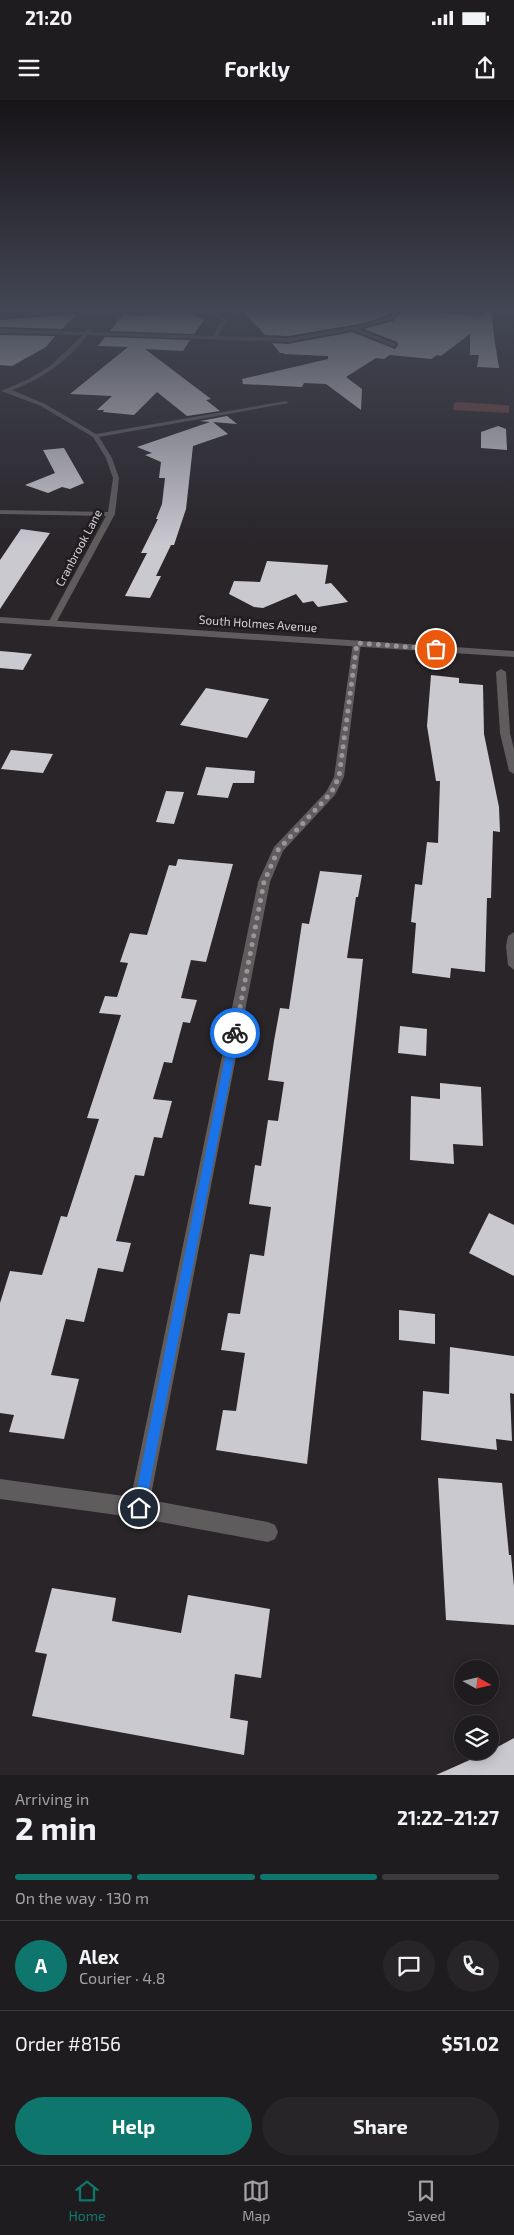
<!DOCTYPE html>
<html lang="en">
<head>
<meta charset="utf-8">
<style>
  :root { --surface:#1f1c1f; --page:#272528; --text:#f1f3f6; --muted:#a1a1a4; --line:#3c3a3d; --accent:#0f766e }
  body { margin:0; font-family:"Exo 2",sans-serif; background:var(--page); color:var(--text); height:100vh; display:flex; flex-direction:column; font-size:19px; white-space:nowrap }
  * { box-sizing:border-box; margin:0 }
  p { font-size:16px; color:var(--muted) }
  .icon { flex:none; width:28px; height:28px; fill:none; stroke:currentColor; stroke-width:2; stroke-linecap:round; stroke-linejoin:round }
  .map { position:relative; height:1675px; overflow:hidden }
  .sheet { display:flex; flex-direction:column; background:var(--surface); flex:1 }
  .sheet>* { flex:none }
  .needle { width:32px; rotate:98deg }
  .tools { position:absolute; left:454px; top:1560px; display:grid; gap:10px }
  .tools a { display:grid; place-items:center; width:45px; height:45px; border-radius:50%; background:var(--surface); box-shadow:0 2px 12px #0003,0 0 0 1px var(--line); font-size:25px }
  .pin { position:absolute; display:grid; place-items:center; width:42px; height:42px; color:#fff; margin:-21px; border:2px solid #fff; border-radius:50%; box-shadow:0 1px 5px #0007 }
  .courier { position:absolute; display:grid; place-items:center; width:50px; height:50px; margin:-25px; border:4px solid #1a73e8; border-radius:50%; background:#fff; color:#222; box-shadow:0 1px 6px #0007 }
  .headline em { font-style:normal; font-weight:700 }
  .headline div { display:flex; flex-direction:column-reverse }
  .headline { display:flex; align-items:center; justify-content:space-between; height:85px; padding:0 15px }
  h1 { font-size:32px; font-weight:700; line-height:38px }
  .bar { display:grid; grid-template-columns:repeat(4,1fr); gap:8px 5px; align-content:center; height:60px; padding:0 15px }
  .bar i { height:6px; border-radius:4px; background:var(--line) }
  .bar .active { background:var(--accent) }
  .bar p { grid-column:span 4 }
  .line { display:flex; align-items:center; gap:12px; padding:0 15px; border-top:1px solid var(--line) }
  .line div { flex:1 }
  .round { display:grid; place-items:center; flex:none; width:52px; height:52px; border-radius:26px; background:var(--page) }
  .action { display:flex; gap:10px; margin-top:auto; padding:10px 15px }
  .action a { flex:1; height:58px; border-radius:30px; background:var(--accent); color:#fff; font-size:20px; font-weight:700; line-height:58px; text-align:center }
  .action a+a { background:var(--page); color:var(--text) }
  .status { display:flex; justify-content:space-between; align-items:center; height:35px; padding:0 25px; background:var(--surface); direction:ltr }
  .status svg { height:14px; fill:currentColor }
  header { display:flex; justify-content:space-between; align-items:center; height:65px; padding:0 15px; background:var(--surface); font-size:22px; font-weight:700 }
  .dock { display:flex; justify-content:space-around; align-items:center; height:70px; border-top:1px solid var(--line); background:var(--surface); font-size:14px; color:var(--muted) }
  .dock a { display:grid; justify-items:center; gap:2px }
  .dock .active { color:var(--accent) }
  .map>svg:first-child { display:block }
  .green { fill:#6f403e }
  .building { fill:#cbc9d0 }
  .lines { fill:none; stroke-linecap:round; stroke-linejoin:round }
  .minor { fill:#5f5c5d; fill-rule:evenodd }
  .tertiary { fill:#5f5c5d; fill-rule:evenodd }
  .route { fill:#1a73e8 }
  .done { stroke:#999599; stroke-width:5; stroke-dasharray:0 9 }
  .labels { text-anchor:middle; stroke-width:5; stroke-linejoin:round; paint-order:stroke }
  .far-street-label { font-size:12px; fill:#d5d2d5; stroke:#201c20 }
</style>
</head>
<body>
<div class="status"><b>21:20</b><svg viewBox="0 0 49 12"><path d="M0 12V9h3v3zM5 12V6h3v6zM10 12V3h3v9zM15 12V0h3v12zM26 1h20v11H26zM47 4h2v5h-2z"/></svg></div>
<header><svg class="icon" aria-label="menu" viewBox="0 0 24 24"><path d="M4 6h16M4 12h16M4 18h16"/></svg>Forkly<svg class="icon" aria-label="share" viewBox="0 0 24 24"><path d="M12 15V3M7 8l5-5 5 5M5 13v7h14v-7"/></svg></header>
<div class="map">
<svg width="514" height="1675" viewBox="0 0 514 1675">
  <rect width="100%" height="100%" fill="#292529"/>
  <!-- green -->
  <path class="green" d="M458 302 505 305 509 306V313L453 310 454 303Z"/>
  <!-- building -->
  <g class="building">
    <path d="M169 211H185L204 220 194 234 110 231 123 214 137 216Z"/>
    <path d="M243 211H393L387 215 365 223 288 236 265 235Z"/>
    <path d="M403 211H434V213L484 215V211H490L491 215 494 216 492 217 494 236 499 268 477 267 479 255H470V234L441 256 437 255 431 259 390 255 384 259 376 258 346 277 362 289 361 310 326 284 304 283 302 287 243 284 242 279 328 259V256L283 254 284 253H280L272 243 288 244 352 232 395 249 398 245 397 242 364 229 393 221Z"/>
    <path d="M77 214 62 229 0 227V220Z"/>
    <path d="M0 235 55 236 46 247 12 266 0 265Z"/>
    <path d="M105 237 190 240 183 251 145 249 211 299 206 300 220 311 187 316 157 292 134 315 103 312 104 310H97L112 296 70 294 128 247 98 246Z"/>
    <path d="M227 316 237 324 213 322 228 334 193 346 186 409 174 445H171L156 476H161L150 498 125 496 147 453H141L158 419H156L162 404 165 378H159L161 362 145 355 152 353 137 347 210 322 200 321Z"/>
    <path d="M498 326 506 329 507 350 481 348V332Z"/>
    <path d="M64 348 84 383 70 389 62 387 48 393 25 385 55 373 43 350Z"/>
    <path d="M21 429 50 433 0 509V460Z"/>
    <path d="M267 461 328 465 325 484 331 483 348 502 318 507 313 501 303 503 296 494 263 508 254 507 229 494 234 481 260 482Z"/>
    <path d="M0 551 12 552 32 554 23 570 0 568Z"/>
    <path d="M431 575 459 578V583L483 585 484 634 499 707 500 732 493 731 491 798H487L485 872 451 868 450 878 412 873 416 823 411 822 415 784 422 785 427 742 438 743 440 681H436L427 626Z"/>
    <path d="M206 588 269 599 247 638 180 625Z"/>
    <path d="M11 650 53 654 43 673 1 669Z"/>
    <path d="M206 667 255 671 254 683H233L228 698 197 695Z"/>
    <path d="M166 691 184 692 174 724 156 722Z"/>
    <path d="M178 759 233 764 206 862 191 860 181 898 197 900 190 923 183 922 172 963 164 962 153 999 172 1001 162 1038 154 1037 144 1076 135 1075 116 1141 131 1143 123 1172 98 1168 84 1222 66 1219 51 1275 79 1279 64 1339 9 1332 14 1315 0 1313V1203L10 1171 42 1175 61 1116 67 1117 99 1019 87 1018 121 915 99 913 105 896 117 897 128 863 120 862 130 833 147 835 169 765 176 766Z"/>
    <path d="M320 771 362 775 358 797H356L347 858 363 859 307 1364 216 1350 223 1310 236 1311 245 1253 221 1250 228 1213 240 1214 250 1154 264 1156 271 1107 249 1104 255 1065 261 1066 268 1020 278 1021 284 982 268 980 274 941 280 908 289 909 302 823 309 824Z"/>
    <path d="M400 926 427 929 426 956 398 953Z"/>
    <path d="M440 983 481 987 483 1046 453 1044 454 1064 410 1060 411 996 440 999Z"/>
    <path d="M489 1113 514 1125V1176L469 1153Z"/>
    <path d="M399 1210 435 1214V1244L399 1240Z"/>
    <path d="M450 1247 514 1256V1294L510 1293 512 1341 496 1339 497 1350 421 1340 423 1291 449 1294Z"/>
    <path d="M438 1378 502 1383 509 1455H511L514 1487V1525L446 1520Z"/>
    <path d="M52 1488 116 1498 112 1521 181 1533 188 1495 270 1509 261 1578 235 1574 230 1618 248 1621 244 1655 32 1616 47 1554 35 1552Z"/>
    <path d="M514 1638V1675H436L490 1651Z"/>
  </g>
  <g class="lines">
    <!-- minor -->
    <g class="minor">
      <path d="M209 211H214L227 220 218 236 288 238 365 225 388 217 396 211H401L392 219 358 229 396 244 394 247 352 230 288 242 88 235C67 261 43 279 12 290L45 304 96 334 286 301 289 303 99 337 112 358 119 378 115 414 56 523 49 525 48 523 106 416 0 414V410L108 412 113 378 106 358 93 337 41 306 1 291 29 279 50 266 83 235 0 233V229L85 232 90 228 93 230 91 232 213 236 222 220Z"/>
      <path d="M357 540 361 543 344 677 335 695 283 751 270 782 150 1400 268 1422 275 1425 278 1432 275 1439 268 1442 139 1418 0 1399V1379L131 1397 258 782 274 747 326 692 334 677 353 543Z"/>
      <path d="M501 569 506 572 510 633 514 649V674L509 671 500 633 496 572Z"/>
      <path d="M514 832V870L508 865 506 846 508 836Z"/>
    </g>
    <!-- tertiary -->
    <path class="tertiary" d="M0 517 514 551V557L0 523Z"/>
  </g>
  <!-- sky -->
  <linearGradient id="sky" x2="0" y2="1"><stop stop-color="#171417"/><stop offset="0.47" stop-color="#434654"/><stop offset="1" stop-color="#434654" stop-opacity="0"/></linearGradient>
  <rect width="514" height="446" fill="url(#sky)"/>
  <!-- route -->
  <path class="route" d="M235 929 239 933 145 1408 143 1413 139 1415 134 1413 133 1408 230 933Z"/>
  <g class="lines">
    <!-- done -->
    <path class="done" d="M235 933 264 782 278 750 331 693 339 677 357 543 436 549"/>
  </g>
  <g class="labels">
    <!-- far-street labels -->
    <g class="far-street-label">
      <text transform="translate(79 448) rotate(-62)" y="4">Cranbrook Lane</text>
      <text transform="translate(258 524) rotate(4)" y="4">South Holmes Avenue</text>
    </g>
  </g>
</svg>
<div class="tools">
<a><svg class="needle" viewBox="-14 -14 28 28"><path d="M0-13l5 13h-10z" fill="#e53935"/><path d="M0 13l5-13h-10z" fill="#a1a1a4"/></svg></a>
<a><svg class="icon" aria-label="layers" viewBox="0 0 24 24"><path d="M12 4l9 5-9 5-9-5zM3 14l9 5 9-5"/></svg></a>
</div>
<div class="pin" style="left:436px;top:549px;background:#ea580c"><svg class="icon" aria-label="bag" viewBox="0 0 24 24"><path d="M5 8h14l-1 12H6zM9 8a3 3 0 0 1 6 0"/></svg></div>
<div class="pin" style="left:139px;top:1408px;background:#1f2937"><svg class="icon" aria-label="home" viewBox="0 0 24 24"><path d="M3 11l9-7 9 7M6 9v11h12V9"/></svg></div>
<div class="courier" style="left:235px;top:933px"><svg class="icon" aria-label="bike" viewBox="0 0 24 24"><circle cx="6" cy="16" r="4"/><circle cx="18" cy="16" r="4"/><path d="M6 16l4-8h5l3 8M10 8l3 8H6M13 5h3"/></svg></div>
</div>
<section class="sheet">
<div class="headline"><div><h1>2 min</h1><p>Arriving in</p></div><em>21:22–21:27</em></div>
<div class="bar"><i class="active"></i><i class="active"></i><i class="active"></i><i></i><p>On the way · 130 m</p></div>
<div class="line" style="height:90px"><b class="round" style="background:var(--accent);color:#fff">A</b><div><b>Alex</b><p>Courier · 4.8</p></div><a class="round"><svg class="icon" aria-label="chat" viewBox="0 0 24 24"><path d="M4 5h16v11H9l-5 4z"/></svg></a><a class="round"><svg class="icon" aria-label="phone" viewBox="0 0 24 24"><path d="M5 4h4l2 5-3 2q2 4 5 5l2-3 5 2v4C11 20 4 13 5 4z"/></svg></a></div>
<div class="line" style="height:65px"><div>Order #8156</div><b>$51.02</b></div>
<div class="action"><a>Help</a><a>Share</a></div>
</section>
<nav class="dock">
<a class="active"><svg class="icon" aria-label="home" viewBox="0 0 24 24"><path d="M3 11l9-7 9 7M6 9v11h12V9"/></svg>Home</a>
<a><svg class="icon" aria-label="map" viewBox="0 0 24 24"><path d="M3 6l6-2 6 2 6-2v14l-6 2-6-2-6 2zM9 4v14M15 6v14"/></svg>Map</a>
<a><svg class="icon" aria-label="saved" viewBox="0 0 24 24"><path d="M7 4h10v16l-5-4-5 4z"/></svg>Saved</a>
</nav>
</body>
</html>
